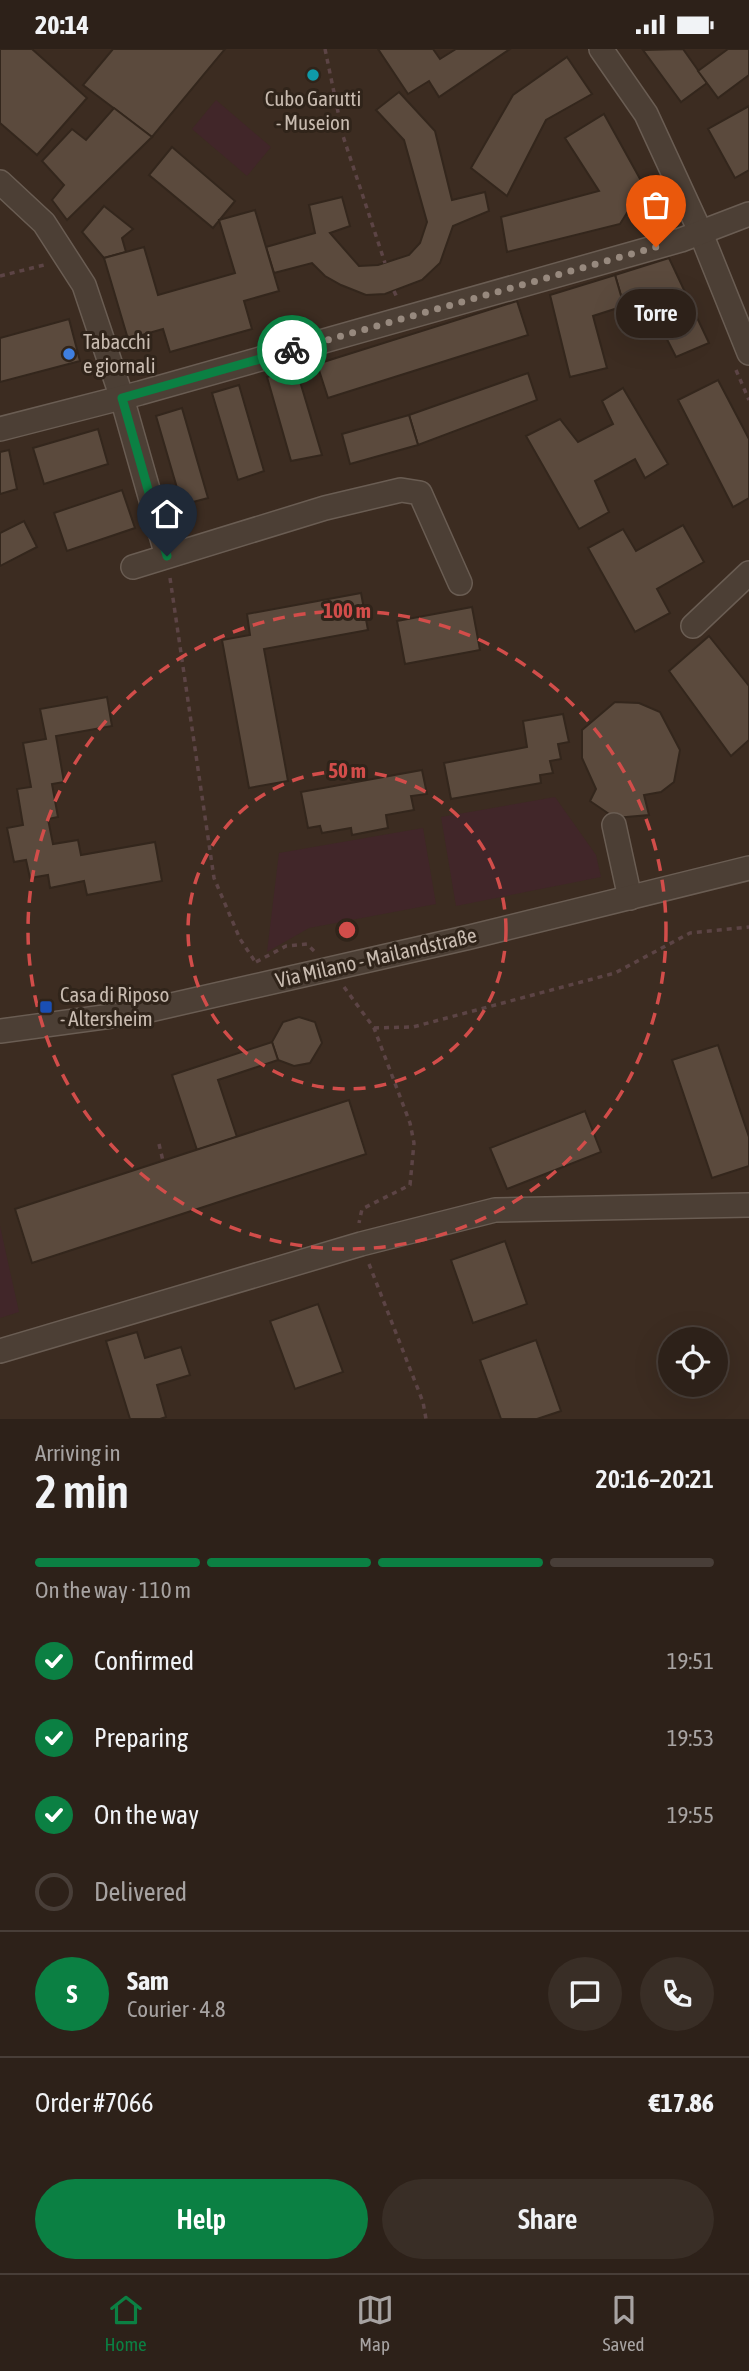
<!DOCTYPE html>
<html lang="en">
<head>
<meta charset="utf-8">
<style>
  :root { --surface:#2d2119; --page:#392e26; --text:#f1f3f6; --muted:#a7a3a2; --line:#483e38; --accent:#0b8043 }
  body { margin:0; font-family:"Asap Condensed",sans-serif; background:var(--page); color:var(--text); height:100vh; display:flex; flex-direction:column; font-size:26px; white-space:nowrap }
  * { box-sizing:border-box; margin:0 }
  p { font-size:23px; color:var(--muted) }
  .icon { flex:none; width:38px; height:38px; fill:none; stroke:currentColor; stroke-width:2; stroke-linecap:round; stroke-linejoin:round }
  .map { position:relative; height:1370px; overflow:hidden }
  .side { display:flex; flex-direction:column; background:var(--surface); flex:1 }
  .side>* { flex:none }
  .buttons { position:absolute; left:658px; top:1278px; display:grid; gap:14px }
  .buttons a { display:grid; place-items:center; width:70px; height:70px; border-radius:50%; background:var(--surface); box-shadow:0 7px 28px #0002,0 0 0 2px var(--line); font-size:35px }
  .pin { position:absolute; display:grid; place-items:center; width:60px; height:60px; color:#fff; margin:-72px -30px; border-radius:50% 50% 50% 0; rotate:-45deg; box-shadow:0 0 7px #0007 }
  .pin .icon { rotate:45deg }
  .courier { position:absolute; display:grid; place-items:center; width:70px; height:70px; margin:-35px; border:5px solid #0b8043; border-radius:50%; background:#fff; color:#222; box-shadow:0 2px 9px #0007 }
  .bubble { position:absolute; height:49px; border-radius:24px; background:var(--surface); box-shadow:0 7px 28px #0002,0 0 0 2px var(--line); font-size:23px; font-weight:600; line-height:49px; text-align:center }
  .summary em { font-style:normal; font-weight:600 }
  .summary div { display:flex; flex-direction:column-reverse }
  .summary { display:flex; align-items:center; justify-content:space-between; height:119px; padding:0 35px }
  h1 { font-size:46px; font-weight:600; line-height:52px }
  .bar { display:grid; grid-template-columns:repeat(4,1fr); gap:10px 7px; align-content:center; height:84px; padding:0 35px }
  .bar i { height:9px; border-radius:5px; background:var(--line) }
  .bar .selected { background:var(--accent) }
  .bar p { grid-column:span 4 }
  .line { display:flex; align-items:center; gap:18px; padding:0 35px; border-top:2px solid var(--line) }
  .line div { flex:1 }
  .round { display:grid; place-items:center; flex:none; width:74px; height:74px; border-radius:37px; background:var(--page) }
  ol { padding:0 35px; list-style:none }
  li { display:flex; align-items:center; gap:21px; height:77px }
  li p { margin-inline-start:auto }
  li .icon { padding:7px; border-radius:50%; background:var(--accent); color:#fff; stroke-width:4 }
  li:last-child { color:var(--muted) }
  li i { width:38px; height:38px; border:4px solid var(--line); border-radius:50% }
  .button { display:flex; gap:14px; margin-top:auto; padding:14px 35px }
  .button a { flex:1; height:80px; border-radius:42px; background:var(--accent); color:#fff; font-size:28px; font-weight:600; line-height:80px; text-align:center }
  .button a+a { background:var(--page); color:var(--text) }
  .status { display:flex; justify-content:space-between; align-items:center; height:49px; padding:0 35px; background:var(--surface); direction:ltr }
  .status svg { height:19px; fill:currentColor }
  .menu { display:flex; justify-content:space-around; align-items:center; height:98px; border-top:2px solid var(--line); background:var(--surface); font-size:19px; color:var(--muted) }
  .menu a { display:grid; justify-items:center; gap:4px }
  .menu .selected { color:var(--accent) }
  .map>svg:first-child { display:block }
  .green { fill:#412629 }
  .building { fill:#5b4a3d; stroke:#33261c; stroke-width:2 }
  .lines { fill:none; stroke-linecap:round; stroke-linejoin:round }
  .minor-casing { stroke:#6a5d53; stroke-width:26 }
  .path { stroke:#5c4445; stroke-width:3.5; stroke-dasharray:5 5; stroke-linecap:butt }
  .minor { stroke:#4c3f35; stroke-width:23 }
  .done { stroke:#97897e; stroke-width:7; stroke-dasharray:0 12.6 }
  .route { stroke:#0b8043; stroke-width:9 }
  .ring { fill:none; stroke:#d24d4a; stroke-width:3.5; stroke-dasharray:12 9 }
  .culture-dot { fill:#0f9aa8; stroke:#30241a; stroke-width:2.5 }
  .shop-dot { fill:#3f7fe0; stroke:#30241a; stroke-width:2.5 }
  .transit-dot { fill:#1a4fb4; stroke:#30241a; stroke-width:2.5 }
  .labels { text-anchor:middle; stroke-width:6; stroke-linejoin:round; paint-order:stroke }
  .poi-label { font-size:21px; fill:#c8bbb0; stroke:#30241a; text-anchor:start }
  .street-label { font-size:21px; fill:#c8bbb0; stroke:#30241a }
  .centre { fill:#d24d4a; stroke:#30241a; stroke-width:3.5 }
  .ring-label { font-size:21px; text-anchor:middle; font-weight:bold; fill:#d24d4a; stroke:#30241a; stroke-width:6; stroke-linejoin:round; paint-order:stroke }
</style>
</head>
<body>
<div class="status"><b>20:14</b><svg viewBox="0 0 49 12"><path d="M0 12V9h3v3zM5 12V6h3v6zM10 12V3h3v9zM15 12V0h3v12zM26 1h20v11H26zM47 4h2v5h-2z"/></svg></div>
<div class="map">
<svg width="749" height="1370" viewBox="0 0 749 1370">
  <rect width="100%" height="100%" fill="#3c2c21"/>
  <!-- green -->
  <g class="green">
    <path d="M216 51 271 98 247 127 192 80Z"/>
    <path d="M555 748 596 806 601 828 456 857 441 768Z"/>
    <path d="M423 779 436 855 309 879 267 903 279 804Z"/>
    <path d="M0 1177 19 1263 0 1269Z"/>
  </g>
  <!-- building -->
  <g class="building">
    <path d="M0 0H32L87 49 37 106 0 74Z"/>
    <path d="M113 0H225L152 88 83 36Z"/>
    <path d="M378 0H433L440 10 456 0H510L439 48 429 32 408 45Z"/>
    <path d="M683 0 707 34 681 53 643 1Z"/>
    <path d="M728 0H749V26L718 49 698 22Z"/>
    <path d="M567 8 592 45 546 71 507 147 471 119 513 46Z"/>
    <path d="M399 43 435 82 452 151 485 143 489 162 453 177 440 214 422 231 385 245 366 246 341 236 325 227 312 214 274 224 266 198 315 184 309 156 342 148 350 177 330 184 359 217 378 216 409 206 420 194 427 173 404 91 376 61Z"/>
    <path d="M749 57V121L735 129 708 80Z"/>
    <path d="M114 59 152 88 67 171 52 151 64 136 42 112 72 80 86 91Z"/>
    <path d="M604 65 644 137 620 175 507 203 501 168 599 142 565 89Z"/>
    <path d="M172 98 235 152 213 179 149 126Z"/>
    <path d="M104 157 133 180 122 189 126 203 104 209 82 183Z"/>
    <path d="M255 161 279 242 244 252 252 280 170 303 163 280 128 290 104 209 144 198 158 246 235 224 219 171Z"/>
    <path d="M669 209 709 294 676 308 646 249 624 257 615 226Z"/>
    <path d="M615 226 624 257 593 267 607 319 570 328 550 246Z"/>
    <path d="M517 252 528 286 328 349 317 315Z"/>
    <path d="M69 270 80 312 0 333V289Z"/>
    <path d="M296 319 322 406 291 412 267 328Z"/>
    <path d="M528 324 537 351 418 396 409 366Z"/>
    <path d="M718 331 749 390V449L733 458 678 351Z"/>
    <path d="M239 336 264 422 238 431 212 344Z"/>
    <path d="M623 339 668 415 645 429 635 410 595 432 609 463 579 480 526 387 560 370 578 393 613 375 602 352Z"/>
    <path d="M182 359 208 449 182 456 156 367Z"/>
    <path d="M409 366 418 396 350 415 342 385Z"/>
    <path d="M98 380 108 415 44 435 33 399Z"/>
    <path d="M9 401 17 440 0 445V403Z"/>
    <path d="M122 441 135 479 67 502 54 464Z"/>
    <path d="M24 472 37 498 0 517V484Z"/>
    <path d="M683 476 704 513 657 540 670 564 635 583 588 499 623 480 636 502Z"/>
    <path d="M361 544 368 581 264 600 288 732 249 739 222 591 250 586 247 565Z"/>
    <path d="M472 558 480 601 405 615 397 572Z"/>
    <path d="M709 587 749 637V691L731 707 669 622Z"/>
    <path d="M107 648 112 677 56 687 64 733 52 735 58 768 48 770 53 795 78 791 81 806 155 793 162 832 87 846 84 832 50 839 48 826 30 829 26 811 14 813 7 779 23 776 17 740 31 738 23 694 46 690 40 660Z"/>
    <path d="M615 653 639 654 660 663 680 701 674 733 661 743 644 746 649 766 615 769 590 752 596 740 582 709V681Z"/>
    <path d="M563 665 569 693 558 695 561 710 550 712 553 724 540 726 541 734 451 750 444 714 527 698 523 672Z"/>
    <path d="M422 721 427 745 411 747 414 761 386 766 388 779 352 786 351 779 322 784 320 777 308 779 301 743Z"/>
    <path d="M299 968 315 973 322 994 310 1014 294 1017 278 1011 272 993 283 973Z"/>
    <path d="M272 993 278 1011 218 1031 237 1088 197 1101 172 1026Z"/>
    <path d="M718 996 749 1088V1117L712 1129 672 1011Z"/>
    <path d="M349 1051 366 1105 32 1214 15 1160Z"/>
    <path d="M585 1062 601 1103 507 1140 490 1099Z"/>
    <path d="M505 1192 527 1255 473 1274 451 1211Z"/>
    <path d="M318 1255 343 1323 295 1340 270 1272Z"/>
    <path d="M137 1283 145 1309 181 1298 190 1326 157 1336 166 1368 160 1370H130L106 1292Z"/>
    <path d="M536 1291 561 1362 537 1370H501L480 1311Z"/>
  </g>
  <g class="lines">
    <defs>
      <g id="minor">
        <path d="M601 0 646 65 700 182 749 304"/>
        <path d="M0 133 44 174 84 236 122 349 167 507"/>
        <path d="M0 380 140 344 681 191 749 165"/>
        <path d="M133 518 325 459 401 441 420 444 460 534"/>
        <path d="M693 577 749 524"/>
        <path d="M614 776 630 849"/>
        <path d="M0 982 141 963 470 888 749 819"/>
        <path d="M0 1302 361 1195 495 1161 749 1156"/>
      </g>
    </defs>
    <!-- minor casing -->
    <use href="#minor" class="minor-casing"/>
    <!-- path -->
    <g class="path">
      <path d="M325 0 343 87 385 214"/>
      <path d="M0 227 44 216"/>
      <path d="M394 242 398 251"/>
      <path d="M736 321 749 351"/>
      <path d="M170 529 214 829 240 890 256 914"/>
      <path d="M256 913 286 897 307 895 315 903"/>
      <path d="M344 938 374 979 410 1074 414 1094 410 1136 362 1160 359 1174"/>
      <path d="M374 979 413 978 615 924 690 884 749 878"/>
      <path d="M159 1095 163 1112"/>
      <path d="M369 1215 423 1353 426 1370"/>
    </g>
    <!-- minor -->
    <use href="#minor" class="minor"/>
  </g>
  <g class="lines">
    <!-- done -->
    <path class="done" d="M292 301 656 198"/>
    <!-- route -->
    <path class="route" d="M167 507 122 349 292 301"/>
  </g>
  <!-- distance rings -->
  <g class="ring">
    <circle cx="347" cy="881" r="159"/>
    <circle cx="347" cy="881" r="319"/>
  </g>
  <!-- markers -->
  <circle class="culture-dot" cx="313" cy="26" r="7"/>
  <circle class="shop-dot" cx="69" cy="305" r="7"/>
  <rect class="transit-dot" x="39" y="951" width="14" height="14" rx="3.5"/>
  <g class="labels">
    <!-- poi labels -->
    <g class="poi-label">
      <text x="313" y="57" text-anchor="middle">Cubo Garutti<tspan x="313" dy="24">- Museion</tspan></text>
      <text x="83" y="300">Tabacchi<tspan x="83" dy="24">e giornali</tspan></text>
      <text x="60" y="953">Casa di Riposo<tspan x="60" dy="24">- Altersheim</tspan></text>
    </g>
    <!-- street labels -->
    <g class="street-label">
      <text transform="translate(376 909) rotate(-13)" y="7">Via Milano - Mailandstraße</text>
    </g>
  </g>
  <circle cx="347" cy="881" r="10" class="centre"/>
  <g class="ring-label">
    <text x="347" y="569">100 m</text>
    <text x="347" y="729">50 m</text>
  </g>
</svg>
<div class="buttons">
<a><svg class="icon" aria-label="locate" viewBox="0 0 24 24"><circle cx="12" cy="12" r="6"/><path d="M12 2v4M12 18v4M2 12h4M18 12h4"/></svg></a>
</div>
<div class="pin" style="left:656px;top:198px;background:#ea580c"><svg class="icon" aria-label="bag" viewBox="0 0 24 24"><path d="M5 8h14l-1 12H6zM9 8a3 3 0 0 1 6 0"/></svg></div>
<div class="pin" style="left:167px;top:507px;background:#1f2937"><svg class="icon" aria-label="home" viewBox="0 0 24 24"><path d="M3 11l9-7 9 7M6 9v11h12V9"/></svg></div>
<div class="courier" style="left:292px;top:301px"><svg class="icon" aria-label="bike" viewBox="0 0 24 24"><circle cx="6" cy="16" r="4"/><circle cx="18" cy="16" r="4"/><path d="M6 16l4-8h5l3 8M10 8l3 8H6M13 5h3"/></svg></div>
<div class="bubble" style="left:616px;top:240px;width:80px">Torre</div>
</div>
<section class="side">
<div class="summary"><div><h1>2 min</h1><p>Arriving in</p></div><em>20:16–20:21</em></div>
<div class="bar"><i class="selected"></i><i class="selected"></i><i class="selected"></i><i></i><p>On the way · 110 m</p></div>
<ol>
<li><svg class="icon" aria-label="check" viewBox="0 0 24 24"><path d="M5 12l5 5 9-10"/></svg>Confirmed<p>19:51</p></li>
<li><svg class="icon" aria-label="check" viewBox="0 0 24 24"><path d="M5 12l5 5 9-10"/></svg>Preparing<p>19:53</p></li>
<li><svg class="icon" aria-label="check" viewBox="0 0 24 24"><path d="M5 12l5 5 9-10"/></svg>On the way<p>19:55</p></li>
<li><i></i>Delivered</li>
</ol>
<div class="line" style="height:126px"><b class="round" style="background:var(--accent);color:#fff">S</b><div><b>Sam</b><p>Courier · 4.8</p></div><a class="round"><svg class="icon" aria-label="chat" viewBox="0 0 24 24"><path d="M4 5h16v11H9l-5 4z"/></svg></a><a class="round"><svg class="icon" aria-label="phone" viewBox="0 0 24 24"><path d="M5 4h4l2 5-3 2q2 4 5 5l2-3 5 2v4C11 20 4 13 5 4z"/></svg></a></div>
<div class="line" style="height:91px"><div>Order #7066</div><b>€17.86</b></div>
<div class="button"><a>Help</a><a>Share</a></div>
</section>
<nav class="menu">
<a class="selected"><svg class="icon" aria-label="home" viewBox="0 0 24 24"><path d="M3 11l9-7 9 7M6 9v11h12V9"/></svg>Home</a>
<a><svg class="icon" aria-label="map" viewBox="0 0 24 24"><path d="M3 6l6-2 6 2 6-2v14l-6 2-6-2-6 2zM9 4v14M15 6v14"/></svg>Map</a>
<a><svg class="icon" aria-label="saved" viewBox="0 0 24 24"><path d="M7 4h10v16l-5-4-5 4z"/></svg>Saved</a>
</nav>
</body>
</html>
